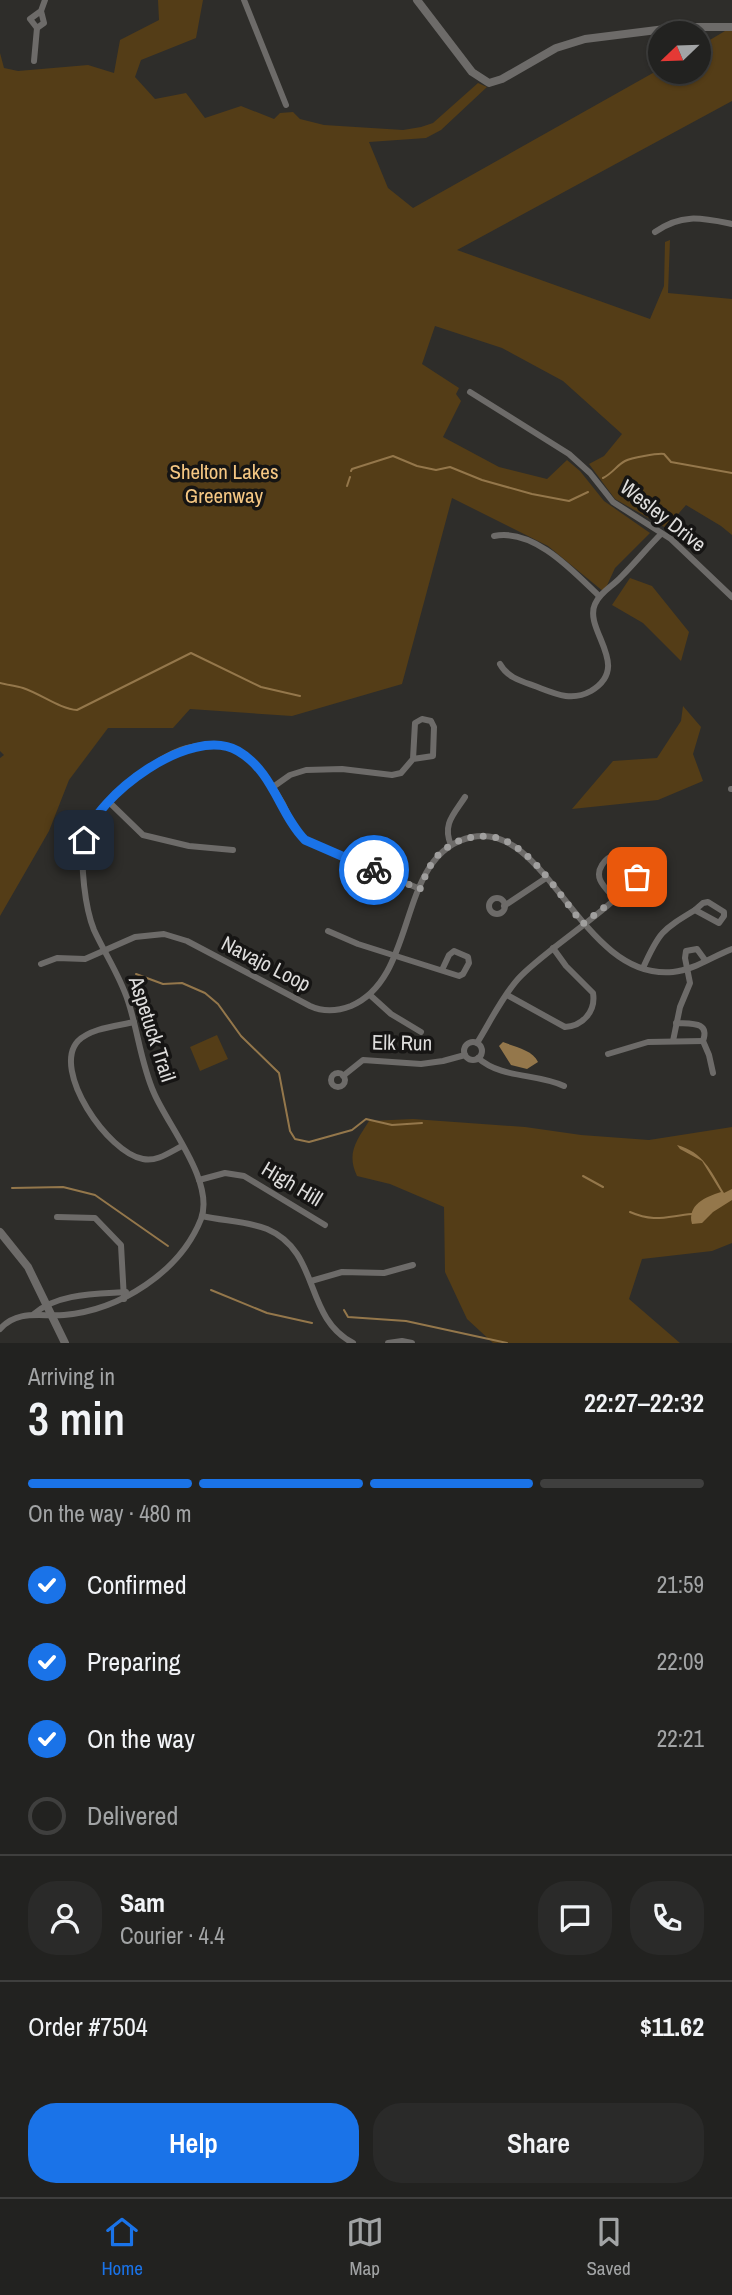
<!DOCTYPE html>
<html lang="en">
<head>
<meta charset="utf-8">
<style>
  :root { --surface:#222220; --page:#2a2a29; --text:#f1f3f6; --muted:#a2a4a5; --line:#3f3f3e; --accent:#1a73e8 }
  body { margin:0; font-family:"Archivo Narrow",sans-serif; background:var(--page); color:var(--text); height:100vh; display:flex; flex-direction:column; font-size:26px; white-space:nowrap }
  * { box-sizing:border-box; margin:0 }
  p { font-size:23px; color:var(--muted) }
  .icon { flex:none; width:38px; height:38px; fill:none; stroke:currentColor; stroke-width:2; stroke-linecap:round; stroke-linejoin:round }
  .map { position:relative; height:1343px; overflow:hidden }
  .side { display:flex; flex-direction:column; background:var(--surface); flex:1 }
  .side>* { flex:none }
  .needle { width:46px; rotate:247deg }
  .tools { position:absolute; left:648px; top:21px; display:grid; gap:14px }
  .tools a { display:grid; place-items:center; width:63px; height:63px; border-radius:50%; background:var(--surface); box-shadow:0 2px 5px #0004,0 0 0 2px var(--line); font-size:35px }
  .pin { position:absolute; display:grid; place-items:center; width:60px; height:60px; color:#fff; margin:-30px; border-radius:14px; box-shadow:0 4px 10px #0006 }
  .courier { position:absolute; display:grid; place-items:center; width:70px; height:70px; margin:-35px; border:5px solid #1a73e8; border-radius:50%; background:#fff; color:#222; box-shadow:0 2px 9px #0007 }
  .overview em { font-style:normal; font-weight:600 }
  .overview div { display:flex; flex-direction:column-reverse }
  .overview { display:flex; align-items:center; justify-content:space-between; height:119px; padding:0 28px }
  h1 { font-size:46px; font-weight:600; line-height:52px }
  .bar { display:grid; grid-template-columns:repeat(4,1fr); gap:10px 7px; align-content:center; height:84px; padding:0 28px }
  .bar i { height:9px; border-radius:5px; background:var(--line) }
  .bar .selected { background:var(--accent) }
  .bar p { grid-column:span 4 }
  .line { display:flex; align-items:center; gap:18px; padding:0 28px; border-top:2px solid var(--line) }
  .line div { flex:1 }
  .round { display:grid; place-items:center; flex:none; width:74px; height:74px; border-radius:28px; background:var(--page) }
  ol { padding:0 28px; list-style:none }
  li { display:flex; align-items:center; gap:21px; height:77px }
  li p { margin-inline-start:auto }
  li .icon { padding:7px; border-radius:50%; background:var(--accent); color:#fff; stroke-width:4 }
  li:last-child { color:var(--muted) }
  li i { width:38px; height:38px; border:4px solid var(--line); border-radius:50% }
  .cta { display:flex; gap:14px; margin-top:auto; padding:14px 28px }
  .cta a { flex:1; height:80px; border-radius:28px; background:var(--accent); color:#fff; font-size:28px; font-weight:600; line-height:80px; text-align:center }
  .cta a+a { background:var(--page); color:var(--text) }
  .tabs { display:flex; justify-content:space-around; align-items:center; height:98px; border-top:2px solid var(--line); background:var(--surface); font-size:19px; color:var(--muted) }
  .tabs a { display:grid; justify-items:center; gap:4px }
  .tabs .selected { color:var(--accent) }
  .map>svg:first-child { display:block }
  .green { fill:#543d17 }
  .water { fill:#94774b }
  .lines { fill:none; stroke-linecap:round; stroke-linejoin:round }
  .stream { stroke:#94774b; stroke-width:2 }
  .street { stroke:#6d6b69; stroke-width:6 }
  .secondary { stroke:#6d6b69; stroke-width:8 }
  .done { stroke:#a09f9e; stroke-width:7; stroke-dasharray:0 12.6 }
  .route { stroke:#1a73e8; stroke-width:9 }
  .labels { text-anchor:middle; stroke-width:7; stroke-linejoin:round; paint-order:stroke }
  .park-label { font-size:21px; fill:#f5c783; stroke:#161514 }
  .street-label { font-size:21px; fill:#dedddc; stroke:#161514 }
</style>
</head>
<body>
<div class="map">
<svg width="732" height="1343" viewBox="0 0 732 1343">
  <rect width="100%" height="100%" fill="#2e2d2a"/>
  <!-- green -->
  <g class="green">
    <path d="M158 0H203L196 38 141 60 135 77 155 99 186 93 205 118 241 106 274 119 280 113 293 112 300 119 324 125 403 130 421 127 433 123 478 83 487 87 441 130 426 138 369 142 388 188 413 208 660 69V72H698V47L725 31H732V101L457 250 650 319 664 286 665 242 670 240 668 293 732 299V535L721 526 686 505 666 528 615 499 589 464 604 456 622 434 563 381 502 348 435 326 422 364 459 388 456 394 461 401 443 437 499 467 547 479 567 460 580 471 604 501 650 533 615 568 604 592 548 546 452 498 402 684 292 716 190 709 173 728H108L69 780 49 831 0 916V758L4 755 0 751V53L4 68 18 71 88 65 114 73 120 40 159 20Z"/>
    <path d="M630 578 652 586 689 632 681 661 643 623 612 605Z"/>
    <path d="M683 706 701 727 693 754 703 781 658 800 572 809 613 761 657 758 681 721Z"/>
    <path d="M217 1035 228 1059 200 1071 190 1047Z"/>
    <path d="M413 1119 525 1127 581 1135 649 1140 732 1127V1243L712 1251 642 1259 629 1299 680 1343H493L467 1319 445 1272 444 1207 390 1184 357 1176C346 1153 357 1140 369 1121Z"/>
  </g>
  <!-- water -->
  <g class="water">
    <path d="M503 1042C515 1047 533 1050 538 1062L527 1069 511 1065 499 1046Z"/>
    <path d="M677 1145C703 1152 711 1171 724 1193L732 1189V1200L713 1212 702 1223 692 1224C687 1205 705 1197 721 1192L702 1161 680 1149Z"/>
  </g>
  <g class="lines">
    <!-- stream -->
    <g class="stream">
      <path d="M351 471 352 469 393 456 417 466 436 470 450 467 482 480 532 494 569 501 588 492"/>
      <path d="M603 478C613 473 617 465 625 461 631 458 657 453 664 454L671 462 732 473"/>
      <path d="M347 486 350 477"/>
      <path d="M0 683C8 685 16 686 23 688 41 694 60 709 77 710L191 653 261 687 300 696"/>
      <path d="M136 974 163 984 182 983 205 993 218 1004 241 1036 279 1073 290 1131 295 1139 309 1142 352 1130 366 1119 392 1125 422 1123"/>
      <path d="M583 1176 603 1187"/>
      <path d="M12 1188 63 1187 95 1195 168 1246"/>
      <path d="M630 1212C655 1223 667 1216 692 1214"/>
      <path d="M211 1290 267 1313 312 1323"/>
      <path d="M344 1310 348 1317 406 1321 507 1343"/>
    </g>
    <!-- street -->
    <g class="street">
      <path d="M244 0 286 105"/>
      <path d="M41 11 30 19 37 28 44 23 41 11 45 0"/>
      <path d="M34 61 37 28"/>
      <path d="M655 232C682 213 702 218 732 224"/>
      <path d="M470 392 569 454 590 473 613 502 671 539 732 597"/>
      <path d="M494 536C534 528 573 571 599 596"/>
      <path d="M500 664C508 679 525 682 540 688 558 695 573 701 591 691 633 666 583 630 595 604 600 592 613 586 621 577 635 563 647 548 661 534"/>
      <path d="M273 787 290 775 306 770 342 769 392 775 401 773 413 759 415 723 422 719 431 721 434 727 433 756 413 759"/>
      <path d="M731 789H732"/>
      <path d="M109 802 143 835 189 846 233 850"/>
      <path d="M451 845C442 824 454 814 465 797"/>
      <circle cx="497" cy="906" r="8"/>
      <path d="M708 902 724 912V916L719 923 695 910 703 903Z"/>
      <path d="M504 906 546 878"/>
      <path d="M328 931 358 944 459 976 463 974 469 963 468 957 454 951 449 955 442 970"/>
      <path d="M41 964 57 958 85 959 135 937 164 934 187 941 310 1006C323 1012 338 1011 351 1006 420 977 395 853 472 837 548 821 581 981 673 972 694 970 713 956 732 949"/>
      <path d="M643 968C659 932 662 930 695 910"/>
      <path d="M370 995 391 1014 421 1032"/>
      <path d="M507 995 565 1027C583 1026 596 1011 593 993L566 966 553 948"/>
      <path d="M134 1022C117 1026 91 1028 78 1041 51 1070 108 1153 143 1159 157 1162 170 1152 182 1146"/>
      <path d="M676 1023C691 1024 710 1021 703 1041L709 1055 713 1073"/>
      <path d="M673 1041 680 1007 690 983 685 958 686 951 697 949 705 960"/>
      <circle cx="473" cy="1051" r="9"/>
      <path d="M477 1043C490 1022 502 997 518 979 542 951 631 897 639 870 634 860 626 859 616 856 608 857 606 859 602 865 593 879 606 888 615 899"/>
      <path d="M608 1054 648 1042 703 1041"/>
      <path d="M478 1058C502 1079 536 1073 564 1086"/>
      <circle cx="338" cy="1080" r="7"/>
      <path d="M343 1076 363 1060 421 1064 443 1061 465 1055"/>
      <path d="M199 1180 225 1173 244 1176 325 1225"/>
      <path d="M202 1216C223 1221 247 1221 267 1229 321 1252 303 1317 353 1343"/>
      <path d="M57 1217 95 1218 121 1245 124 1299"/>
      <path d="M311 1281 342 1272 384 1273 413 1265"/>
      <path d="M34 1314C57 1293 98 1294 126 1292"/>
      <path d="M0 1329C18 1309 41 1317 64 1315 120 1310 180 1272 201 1219 215 1182 168 1126 154 1093 141 1064 138 1031 128 1001 120 976 105 954 94 930 85 908 80 864 84 841 89 808 156 756 187 748 202 744 226 743 239 752 257 763 273 786 283 804 289 817 295 830 305 840L420 889"/>
      <path d="M388 1343 402 1341 412 1343"/>
    </g>
    <!-- secondary -->
    <g class="secondary">
      <path d="M417 0 472 72 489 83 502 79 556 48 585 39 681 27H732"/>
      <path d="M0 1232 28 1267 65 1343"/>
    </g>
  </g>
  <g class="lines">
    <!-- done -->
    <path class="done" d="M374 870 420 889C424 879 428 868 434 860 453 835 491 828 516 847 543 866 562 898 583 924L615 899 637 877"/>
    <!-- route -->
    <path class="route" d="M84 840C96 796 191 724 238 751 273 771 280 815 305 840L374 870"/>
  </g>
  <g class="labels">
    <!-- park labels -->
    <g class="park-label">
      <text x="224" y="479">Shelton Lakes<tspan x="224" dy="24">Greenway</tspan></text>
    </g>
    <!-- street labels -->
    <g class="street-label">
      <text transform="translate(663 516) rotate(38)" y="7">Wesley Drive</text>
      <text transform="translate(266 964) rotate(27)" y="7">Navajo Loop</text>
      <text transform="translate(152 1029) rotate(72)" y="7">Aspetuck Trail</text>
      <text transform="translate(402 1043) rotate(1)" y="7">Elk Run</text>
      <text transform="translate(292 1184) rotate(31)" y="7">High Hill</text>
    </g>
  </g>
</svg>
<div class="tools">
<a><svg class="needle" viewBox="-14 -14 28 28"><path d="M0-13l5 13h-10z" fill="#e53935"/><path d="M0 13l5-13h-10z" fill="#a2a4a5"/></svg></a>
</div>
<div class="pin" style="left:637px;top:877px;background:#ea580c"><svg class="icon" aria-label="bag" viewBox="0 0 24 24"><path d="M5 8h14l-1 12H6zM9 8a3 3 0 0 1 6 0"/></svg></div>
<div class="pin" style="left:84px;top:840px;background:#1f2937"><svg class="icon" aria-label="home" viewBox="0 0 24 24"><path d="M3 11l9-7 9 7M6 9v11h12V9"/></svg></div>
<div class="courier" style="left:374px;top:870px"><svg class="icon" aria-label="bike" viewBox="0 0 24 24"><circle cx="6" cy="16" r="4"/><circle cx="18" cy="16" r="4"/><path d="M6 16l4-8h5l3 8M10 8l3 8H6M13 5h3"/></svg></div>
</div>
<section class="side">
<div class="overview"><div><h1>3 min</h1><p>Arriving in</p></div><em>22:27–22:32</em></div>
<div class="bar"><i class="selected"></i><i class="selected"></i><i class="selected"></i><i></i><p>On the way · 480 m</p></div>
<ol>
<li><svg class="icon" aria-label="check" viewBox="0 0 24 24"><path d="M5 12l5 5 9-10"/></svg>Confirmed<p>21:59</p></li>
<li><svg class="icon" aria-label="check" viewBox="0 0 24 24"><path d="M5 12l5 5 9-10"/></svg>Preparing<p>22:09</p></li>
<li><svg class="icon" aria-label="check" viewBox="0 0 24 24"><path d="M5 12l5 5 9-10"/></svg>On the way<p>22:21</p></li>
<li><i></i>Delivered</li>
</ol>
<div class="line" style="height:126px"><a class="round"><svg class="icon" aria-label="person" viewBox="0 0 24 24"><circle cx="12" cy="8" r="4"/><path d="M4 21q1-7 8-7t8 7"/></svg></a><div><b>Sam</b><p>Courier · 4.4</p></div><a class="round"><svg class="icon" aria-label="chat" viewBox="0 0 24 24"><path d="M4 5h16v11H9l-5 4z"/></svg></a><a class="round"><svg class="icon" aria-label="phone" viewBox="0 0 24 24"><path d="M5 4h4l2 5-3 2q2 4 5 5l2-3 5 2v4C11 20 4 13 5 4z"/></svg></a></div>
<div class="line" style="height:91px"><div>Order #7504</div><b>$11.62</b></div>
<div class="cta"><a>Help</a><a>Share</a></div>
</section>
<nav class="tabs">
<a class="selected"><svg class="icon" aria-label="home" viewBox="0 0 24 24"><path d="M3 11l9-7 9 7M6 9v11h12V9"/></svg>Home</a>
<a><svg class="icon" aria-label="map" viewBox="0 0 24 24"><path d="M3 6l6-2 6 2 6-2v14l-6 2-6-2-6 2zM9 4v14M15 6v14"/></svg>Map</a>
<a><svg class="icon" aria-label="saved" viewBox="0 0 24 24"><path d="M7 4h10v16l-5-4-5 4z"/></svg>Saved</a>
</nav>
</body>
</html>
